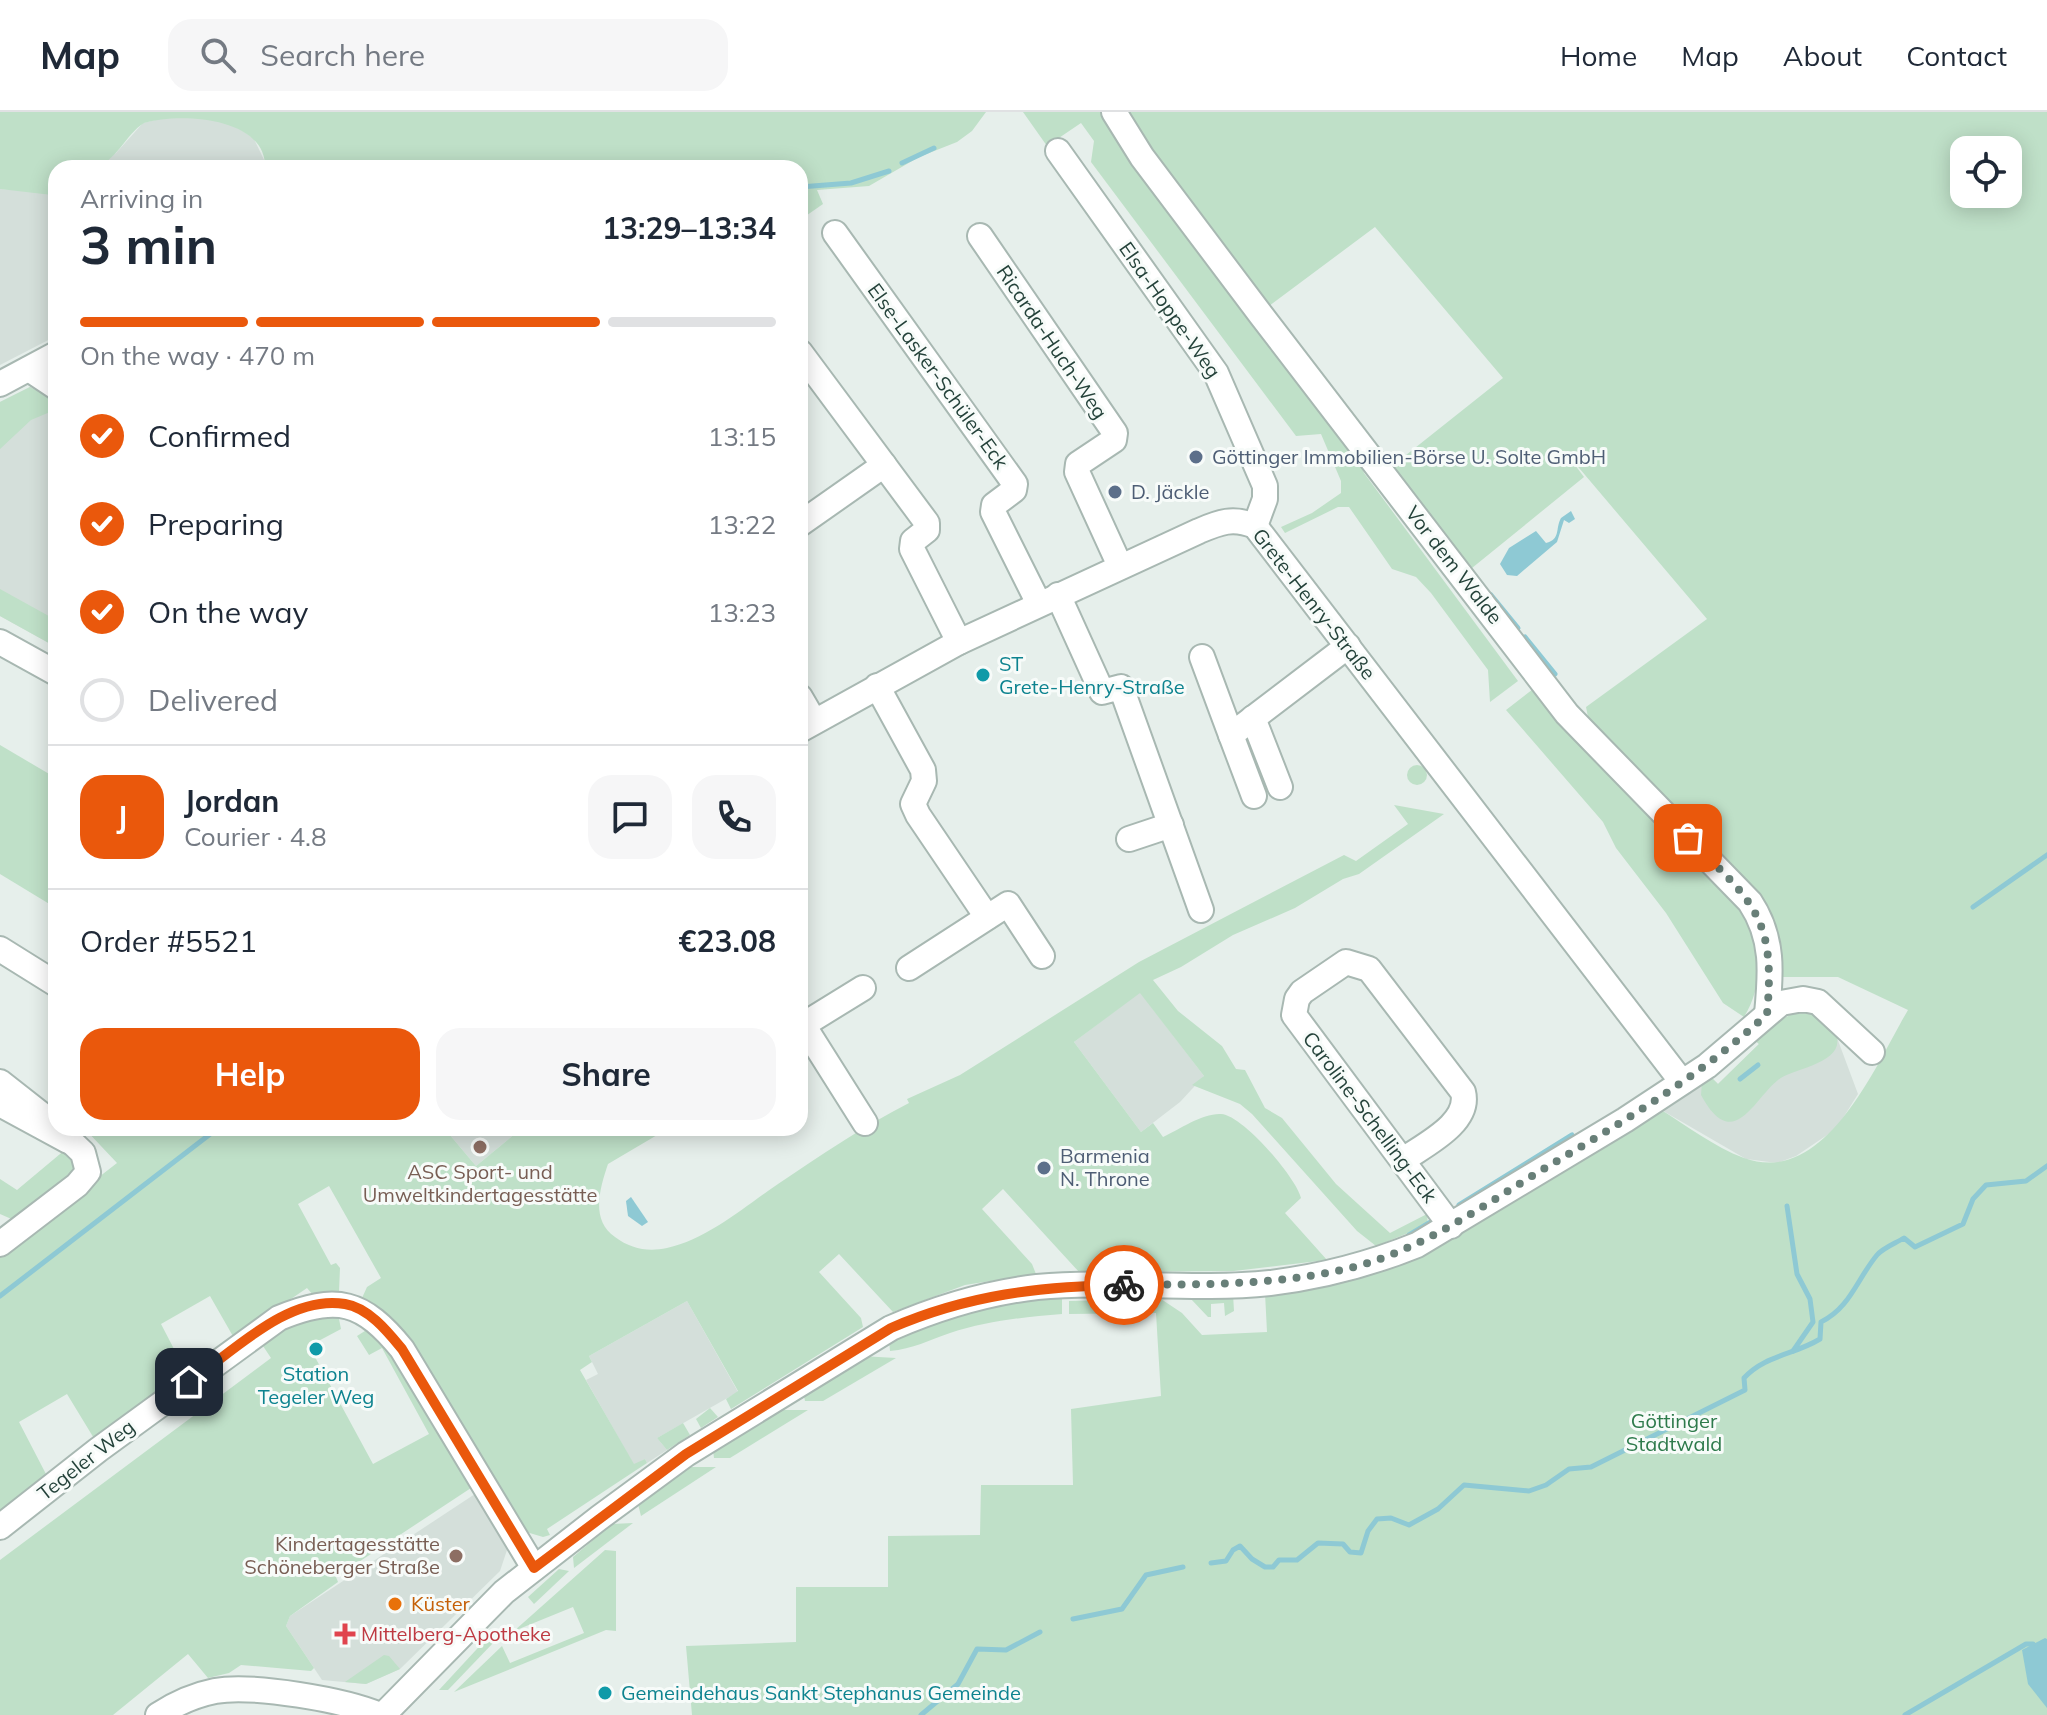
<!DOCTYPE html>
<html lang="en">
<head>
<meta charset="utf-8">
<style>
  :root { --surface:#fff; --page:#f6f6f7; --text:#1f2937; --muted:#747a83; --line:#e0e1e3; --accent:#ea580c }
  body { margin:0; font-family:Mulish,sans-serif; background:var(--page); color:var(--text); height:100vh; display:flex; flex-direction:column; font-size:30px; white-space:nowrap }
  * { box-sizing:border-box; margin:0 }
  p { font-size:26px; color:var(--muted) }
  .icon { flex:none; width:44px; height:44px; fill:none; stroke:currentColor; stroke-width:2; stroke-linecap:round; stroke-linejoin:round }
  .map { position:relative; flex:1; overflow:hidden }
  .drawer { position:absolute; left:48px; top:48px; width:760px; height:976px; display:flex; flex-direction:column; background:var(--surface); border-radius:24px; box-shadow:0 4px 20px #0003 }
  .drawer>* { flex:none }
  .fabs { position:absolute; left:1950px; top:24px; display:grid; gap:16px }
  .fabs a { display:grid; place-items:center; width:72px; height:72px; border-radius:16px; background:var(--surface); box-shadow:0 4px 20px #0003; font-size:40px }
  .pin { position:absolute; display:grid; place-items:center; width:68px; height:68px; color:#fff; margin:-34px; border-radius:16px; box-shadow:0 4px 12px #0006 }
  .courier { position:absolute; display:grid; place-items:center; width:80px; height:80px; margin:-40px; border:6px solid #ea580c; border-radius:50%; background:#fff; color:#222; box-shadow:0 2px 10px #0007 }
  .summary em { font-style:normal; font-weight:700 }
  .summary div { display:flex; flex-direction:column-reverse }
  .summary { display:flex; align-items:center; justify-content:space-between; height:136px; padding:0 32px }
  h1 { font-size:52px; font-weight:700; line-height:60px }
  .bar { display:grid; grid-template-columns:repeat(4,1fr); gap:12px 8px; align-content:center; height:96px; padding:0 32px }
  .bar i { height:10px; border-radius:6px; background:var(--line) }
  .bar .selected { background:var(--accent) }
  .bar p { grid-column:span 4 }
  .line { display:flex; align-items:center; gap:20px; padding:0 32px; border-top:2px solid var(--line) }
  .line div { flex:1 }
  .round { display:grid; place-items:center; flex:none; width:84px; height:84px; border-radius:24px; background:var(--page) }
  ol { padding:0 32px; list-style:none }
  li { display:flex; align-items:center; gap:24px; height:88px }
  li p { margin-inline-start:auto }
  li .icon { padding:8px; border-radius:50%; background:var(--accent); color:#fff; stroke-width:4 }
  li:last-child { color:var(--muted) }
  li i { width:44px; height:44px; border:4px solid var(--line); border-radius:50% }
  .cta { display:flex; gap:16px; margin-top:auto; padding:16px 32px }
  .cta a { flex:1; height:92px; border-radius:24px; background:var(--accent); color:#fff; font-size:32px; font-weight:700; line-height:92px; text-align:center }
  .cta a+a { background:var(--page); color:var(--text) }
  header { display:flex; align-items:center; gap:48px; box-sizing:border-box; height:112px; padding:0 40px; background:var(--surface); border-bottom:2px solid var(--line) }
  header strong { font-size:38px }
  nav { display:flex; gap:44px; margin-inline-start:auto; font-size:28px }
  .search { width:560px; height:72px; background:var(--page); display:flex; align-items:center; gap:20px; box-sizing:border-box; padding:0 28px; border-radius:24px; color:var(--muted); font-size:30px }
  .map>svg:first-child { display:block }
  .built { fill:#d4dfda }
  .green { fill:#bfe0c8; fill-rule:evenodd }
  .water { fill:#8ec9d4 }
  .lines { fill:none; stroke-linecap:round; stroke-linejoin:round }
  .stream { stroke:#8ec9d4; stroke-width:5 }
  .minor-casing { stroke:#a8b8b2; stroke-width:28 }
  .minor { stroke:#fff; stroke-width:24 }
  .done { stroke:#687f78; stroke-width:8; stroke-dasharray:0 14.4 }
  .route { stroke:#ea580c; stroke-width:10 }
  .service-dot { fill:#5c6f8a; stroke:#f7fbf9; stroke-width:3 }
  .culture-dot { fill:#0f9aa8; stroke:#f7fbf9; stroke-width:3 }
  .education-dot { fill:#8d6e63; stroke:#f7fbf9; stroke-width:3 }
  .food-dot { fill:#e8710a; stroke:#f7fbf9; stroke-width:3 }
  .health-dot { fill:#e0444e; stroke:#f7fbf9; stroke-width:3 }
  .labels { text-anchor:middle; stroke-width:6; stroke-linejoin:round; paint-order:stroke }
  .street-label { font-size:20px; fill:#24423a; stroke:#f7fbf9 }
  .service-label { font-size:20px; fill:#4e5e75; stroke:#f7fbf9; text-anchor:start }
  .culture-label { font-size:20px; fill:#0d838f; stroke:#f7fbf9; text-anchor:start }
  .education-label { font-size:20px; fill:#785e54; stroke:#f7fbf9 }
  .park-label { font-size:20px; fill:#2d7a4b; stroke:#f7fbf9 }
  .food-label { font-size:20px; fill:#c56008; stroke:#f7fbf9; text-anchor:start }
  .health-label { font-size:20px; fill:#be3a42; stroke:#f7fbf9; text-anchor:start }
</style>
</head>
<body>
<header>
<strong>Map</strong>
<div class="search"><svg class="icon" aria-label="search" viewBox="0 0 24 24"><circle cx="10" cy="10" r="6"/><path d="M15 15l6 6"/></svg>Search here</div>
<nav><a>Home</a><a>Map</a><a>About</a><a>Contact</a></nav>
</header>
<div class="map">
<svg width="2047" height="1603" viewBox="0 0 2047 1603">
  <rect width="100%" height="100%" fill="#e6efeb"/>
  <!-- built -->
  <g class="built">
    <path d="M180 2 228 8 254 27 268 56H94L116 41 143 11Z"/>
    <path d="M0 77 56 81V224L0 253Z"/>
    <path d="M30 275 56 289V535L0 504V290Z"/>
    <path d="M1140 880 1204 964 1180 990 1141 1020 1074 930Z"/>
    <path d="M1833 915 1858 982 1836 1017 1796 1044 1777 1051 1746 1047 1658 996 1711 965 1718 972 1759 932 1751 925Z"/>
    <path d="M444 1016H522L476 1054Z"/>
    <path d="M687 1189 738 1280 657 1326 667 1338 647 1351 645 1347 634 1353 586 1268 598 1262 589 1244Z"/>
    <path d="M475 1382 508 1435 500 1459 400 1557 366 1572 322 1568 286 1514 290 1504Z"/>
  </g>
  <!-- green -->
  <g class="green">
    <path d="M0 0H986L972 19 957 30 919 45 869 74 817 78 823 92 800 108V56H265C267 5 180 0 144 11 126 22 116 50 94 56 83 59 67 56 56 56V81L52 83 0 77Z"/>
    <path d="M1023 0H2047V1603H692L686 1534 796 1530V1475H888V1424L980 1423 981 1373H1073L1071 1297 1161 1284 1156 1201 1069 1202V1189L1155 1187V1183L1182 1201 1202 1223 1267 1220 1265 1181 1343 1168 1658 996C1686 1013 1714 1035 1744 1046 1826 1076 1876 952 1908 898L1838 865H1777L1774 824 1590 615 1586 595 1707 507 1563 337 1584 365 1472 456 1391 355 1503 266 1375 115 1257 203 1352 333 1364 361 1518 569 1490 590 1488 558 1431 481 1416 465 1392 457 1349 395H1338L1285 421 1281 415 1312 401 1341 381V369L1321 322 1296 324 1091 50 1094 29 1081 11 1047 34ZM1964 38H2008V82H1964Z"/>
    <path d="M30 275 56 289V303L50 300 31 308 0 337V290Z"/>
    <path d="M0 477 56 508V535L0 504Z"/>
    <path d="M1537 574 1741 795C1760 830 1766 869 1744 905L1723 891 1666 801 1616 736 1603 710 1506 598Z"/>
    <path d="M0 633 56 666V796L0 762Z"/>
    <circle cx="1417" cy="663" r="10"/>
    <path d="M1394 693 1444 702 1359 762 1343 767 1295 796 1233 823 1181 855 1153 868 1178 899 1222 934 1236 957 1245 958 1265 996 1282 1006 1336 1072 1390 1121 1427 1102 1428 1113 1376 1134 1357 1119 1252 1002 1240 992 1192 973 1204 964 1140 881 1074 930 1141 1020 1153 1011 1163 1025C1180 1017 1203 1001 1221 1002 1243 1003 1297 1067 1301 1086L1285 1101 1327 1148 1234 1159 1079 1160 1003 1077 982 1097 1032 1152 1036 1162 965 1173 893 1200 839 1142 819 1160 861 1206 863 1215 731 1297 726 1287 738 1279 687 1189 589 1244 592 1250 580 1258 634 1352 645 1347 647 1351 547 1417 550 1423 543 1425 523 1419 389 1207 362 1186 367 1175 381 1166 329 1074 298 1092 331 1153 336 1151 340 1156 339 1180 313 1183 307 1176 234 1226 210 1184 161 1212 186 1260 95 1328 67 1282 19 1310 47 1364 0 1401V1142L117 1051 84 1016H444L476 1054 522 1016H669L608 1052C600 1076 590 1108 615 1125 631 1137 648 1140 667 1136 708 1127 744 1095 778 1072 821 1043 862 1015 909 991L907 987 960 963 1139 850 1344 743 1356 749 1408 712Z"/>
    <path d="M1795 900C1810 900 1825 902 1833 916 1854 951 1794 955 1778 968 1753 988 1733 1042 1701 983L1702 970 1711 965 1718 972 1759 932 1751 925Z"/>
    <path d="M66 1037 76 1043 78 1060 16 1109 0 1102V1067L17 1078Z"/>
    <path d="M1233 1182 1234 1199 1225 1204 1224 1191 1211 1192V1205H1208L1191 1187 1190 1183Z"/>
    <path d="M1062 1185V1202C1024 1205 987 1209 950 1221 929 1228 913 1237 890 1239L889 1228C944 1203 1002 1189 1062 1185Z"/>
    <path d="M338 1202 341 1217 309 1234 373 1352 429 1322 382 1236 369 1243 357 1224 368 1217 384 1230 471 1376 336 1465 338 1470 290 1504 286 1514 314 1556 311 1559 241 1553 229 1561 208 1566 188 1542 113 1603H0V1448L271 1246 259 1228 301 1207Z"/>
    <path d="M861 1244 896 1246 823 1289H805L803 1279Z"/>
    <path d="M710 1296 718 1305 701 1316 696 1307Z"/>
    <path d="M773 1298H808L730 1346H714L713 1338Z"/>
    <path d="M683 1311 690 1323 667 1338 657 1326Z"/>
    <path d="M688 1355H716L641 1404 638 1392Z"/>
    <path d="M633 1411 574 1456 573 1445 612 1412Z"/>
    <path d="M605 1438 616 1439V1519L606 1518 454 1580 502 1534 510 1551 584 1521 573 1495 514 1519Z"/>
    <path d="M559 1457 569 1459 534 1492 528 1485Z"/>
    <path d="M488 1525 494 1530 448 1578H439Z"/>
    <path d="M384 1543 389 1544 400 1557 366 1572 345 1570Z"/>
  </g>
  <!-- water -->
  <g class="water">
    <path d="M1571 399 1575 407 1569 411 1564 408 1557 430 1517 464 1507 463 1500 452 1509 436 1536 419 1546 431C1561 427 1555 417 1561 406Z"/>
    <path d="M631 1085 648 1110 642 1114 628 1104 626 1089Z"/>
    <path d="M2045 1526 2047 1527V1596L2028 1572 2022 1538Z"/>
  </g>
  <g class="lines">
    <!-- stream -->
    <g class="stream">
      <path d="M902 51 934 36"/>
      <path d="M800 75 851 71 889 59"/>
      <path d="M1491 483 1518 516"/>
      <path d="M1525 525 1555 562"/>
      <path d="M1973 795 2047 743"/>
      <path d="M1740 967 1758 953"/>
      <path d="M1459 1093 1572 1023"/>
      <path d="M1787 1094 1797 1162 1810 1187 1813 1210 1793 1239"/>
      <path d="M1409 1123 1434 1108"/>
      <path d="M0 1184 218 1016"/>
      <path d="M1211 1451 1226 1449 1233 1438 1240 1434 1252 1447 1265 1455H1273L1279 1448H1297L1318 1431 1343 1432 1350 1440 1361 1441 1368 1419 1377 1407 1391 1406 1409 1413 1438 1397 1464 1373 1529 1379 1546 1373 1569 1357 1591 1355 1745 1278 1744 1266C1765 1243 1794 1243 1820 1227L1821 1210C1850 1196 1857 1167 1877 1143 1883 1136 1896 1131 1904 1126L1915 1135 1963 1112 1973 1087 1986 1073 2026 1069 2047 1054"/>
      <path d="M1073 1507 1122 1497 1146 1463 1183 1455"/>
      <path d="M921 1603 958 1572 977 1537 1006 1538 1040 1520"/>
      <path d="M1905 1603 2026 1532H2033"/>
    </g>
    <defs>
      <g id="minor">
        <path d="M1114 0 1142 45 1261 203 1567 602 1750 790C1774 826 1771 861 1767 902"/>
        <path d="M1058 39 1216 261 1265 374V387L1255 414"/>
        <path d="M835 121 1015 372 1014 378 994 393 993 400 1039 492"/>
        <path d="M980 124 1115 321 1114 328 1078 352 1077 360 1120 454"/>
        <path d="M800 240 927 411V418L913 429 912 437 959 530"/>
        <path d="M29 257 56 275"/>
        <path d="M0 272 56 242"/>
        <path d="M800 412 884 353"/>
        <path d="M1058 483 1102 580 1121 575 1201 798"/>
        <path d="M0 530 56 561"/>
        <path d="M1202 545 1231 623 1348 534"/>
        <path d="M877 574 923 658 924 669 913 692 918 703 987 805"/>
        <path d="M800 585 814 609"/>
        <path d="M1253 606 1280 675"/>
        <path d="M800 618 959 530 1199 419C1220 410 1233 405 1255 414L1682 970"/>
        <path d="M1231 623 1254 684"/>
        <path d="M1129 727 1171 713"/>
        <path d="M0 837 56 872"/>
        <path d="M909 856 1008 792 1042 844"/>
        <path d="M800 908 865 1011"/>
        <path d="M803 913 863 876"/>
        <path d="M0 970 42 1003"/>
        <path d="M0 992 68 1029"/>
        <path d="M1403 1048C1424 1033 1471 1011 1463 980L1369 857 1346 850 1302 880 1297 887 1294 903 1451 1114"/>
        <path d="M0 1132 77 1073 88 1060 83 1041 57 1016"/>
        <path d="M0 1415 98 1338 279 1206C337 1182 363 1189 402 1237L534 1456"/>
        <path d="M158 1603C175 1592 195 1583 215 1579 252 1572 345 1588 380 1603"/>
        <path d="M383 1603 504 1480 599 1406 686 1342 891 1216C937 1196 986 1181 1037 1175 1114 1168 1193 1179 1270 1171 1320 1165 1370 1152 1417 1133L1625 1008 1707 954 1781 891 1803 887 1818 890 1872 940"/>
      </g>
    </defs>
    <!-- minor casing -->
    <use href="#minor" class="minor-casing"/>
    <!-- minor -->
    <use href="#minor" class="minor"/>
  </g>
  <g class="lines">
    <!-- done -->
    <path class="done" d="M1124 1173C1202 1172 1278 1174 1354 1155 1422 1137 1478 1097 1537 1061 1617 1013 1699 966 1767 902 1776 806 1754 790 1688 726"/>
    <!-- route -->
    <path class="route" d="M189 1270C232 1241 288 1182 345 1192 369 1196 388 1220 402 1237L534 1456 686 1342 891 1216C967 1183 1041 1174 1124 1173"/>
  </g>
  <!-- markers -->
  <g class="service-dot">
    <circle cx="1196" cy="345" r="8"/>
    <circle cx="1115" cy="380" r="8"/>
    <circle cx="1044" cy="1056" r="8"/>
  </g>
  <g class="culture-dot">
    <circle cx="983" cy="563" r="8"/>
    <circle cx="316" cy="1237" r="8"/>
    <circle cx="605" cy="1581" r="8"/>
  </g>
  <g class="education-dot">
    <circle cx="480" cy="1035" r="8"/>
    <circle cx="456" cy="1444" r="8"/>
  </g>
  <circle class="food-dot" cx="395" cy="1492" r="8"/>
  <path class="health-dot" d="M341 1510h8v8h8v8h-8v8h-8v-8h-8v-8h8z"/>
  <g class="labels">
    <!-- street labels -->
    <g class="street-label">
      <text transform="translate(1170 198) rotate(55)" y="7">Elsa-Hoppe-Weg</text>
      <text transform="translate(1052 230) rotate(56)" y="7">Ricarda-Huch-Weg</text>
      <text transform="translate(938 264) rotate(54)" y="7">Else-Lasker-Schüler-Eck</text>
      <text transform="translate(1454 453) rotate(52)" y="7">Vor dem Walde</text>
      <text transform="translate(1314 492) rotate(52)" y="7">Grete-Henry-Straße</text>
      <text transform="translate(1370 1005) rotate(53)" y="7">Caroline-Schelling-Eck</text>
      <text transform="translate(86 1348) rotate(-38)" y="7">Tegeler Weg</text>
    </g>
    <!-- service labels -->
    <g class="service-label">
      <text x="1212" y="352">Göttinger Immobilien-Börse U. Solte GmbH</text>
      <text x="1131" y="387">D. Jäckle</text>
      <text x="1060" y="1051">Barmenia<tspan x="1060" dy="23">N. Throne</tspan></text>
    </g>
    <!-- culture labels -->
    <g class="culture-label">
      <text x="999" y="559">ST<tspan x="999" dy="23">Grete-Henry-Straße</tspan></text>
      <text x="316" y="1269" text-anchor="middle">Station<tspan x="316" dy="23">Tegeler Weg</tspan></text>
      <text x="621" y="1588">Gemeindehaus Sankt Stephanus Gemeinde</text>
    </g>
    <!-- education labels -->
    <g class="education-label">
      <text x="480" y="1067">ASC Sport- und<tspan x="480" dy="23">Umweltkindertagesstätte</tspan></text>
      <text x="440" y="1439" text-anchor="end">Kindertagesstätte<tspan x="440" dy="23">Schöneberger Straße</tspan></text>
    </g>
    <!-- park labels -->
    <g class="park-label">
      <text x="1674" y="1316">Göttinger<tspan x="1674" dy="23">Stadtwald</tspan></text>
    </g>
    <!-- food labels -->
    <g class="food-label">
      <text x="411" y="1499">Küster</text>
    </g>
    <!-- health labels -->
    <g class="health-label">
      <text x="361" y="1529">Mittelberg-Apotheke</text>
    </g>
  </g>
</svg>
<div class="fabs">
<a><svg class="icon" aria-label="locate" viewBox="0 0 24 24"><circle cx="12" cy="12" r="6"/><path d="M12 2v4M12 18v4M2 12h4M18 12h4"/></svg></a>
</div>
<div class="pin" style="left:1688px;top:726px;background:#ea580c"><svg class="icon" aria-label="bag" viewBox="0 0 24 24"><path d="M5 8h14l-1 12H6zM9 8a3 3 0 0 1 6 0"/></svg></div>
<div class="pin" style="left:189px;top:1270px;background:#1f2937"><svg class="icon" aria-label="home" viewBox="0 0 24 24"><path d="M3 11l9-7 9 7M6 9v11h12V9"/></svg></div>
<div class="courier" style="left:1124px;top:1173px"><svg class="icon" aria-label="bike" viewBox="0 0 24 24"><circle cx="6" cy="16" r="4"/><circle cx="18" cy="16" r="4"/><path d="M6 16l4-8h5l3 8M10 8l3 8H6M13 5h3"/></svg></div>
<section class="drawer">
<div class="summary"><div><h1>3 min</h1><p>Arriving in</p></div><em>13:29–13:34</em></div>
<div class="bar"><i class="selected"></i><i class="selected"></i><i class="selected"></i><i></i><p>On the way · 470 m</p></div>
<ol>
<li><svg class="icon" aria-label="check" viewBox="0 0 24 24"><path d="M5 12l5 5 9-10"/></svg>Confirmed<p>13:15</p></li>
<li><svg class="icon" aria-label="check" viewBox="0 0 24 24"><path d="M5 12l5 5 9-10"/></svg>Preparing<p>13:22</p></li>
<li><svg class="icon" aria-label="check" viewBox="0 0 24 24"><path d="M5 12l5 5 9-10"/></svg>On the way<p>13:23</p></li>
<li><i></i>Delivered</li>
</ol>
<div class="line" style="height:144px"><b class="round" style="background:var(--accent);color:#fff">J</b><div><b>Jordan</b><p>Courier · 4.8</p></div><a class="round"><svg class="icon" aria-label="chat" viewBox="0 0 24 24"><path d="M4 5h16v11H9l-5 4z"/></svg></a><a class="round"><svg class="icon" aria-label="phone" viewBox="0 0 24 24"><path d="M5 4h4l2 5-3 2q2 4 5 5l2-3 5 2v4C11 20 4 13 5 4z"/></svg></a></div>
<div class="line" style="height:104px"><div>Order #5521</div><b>€23.08</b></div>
<div class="cta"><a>Help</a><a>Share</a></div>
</section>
</div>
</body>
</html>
